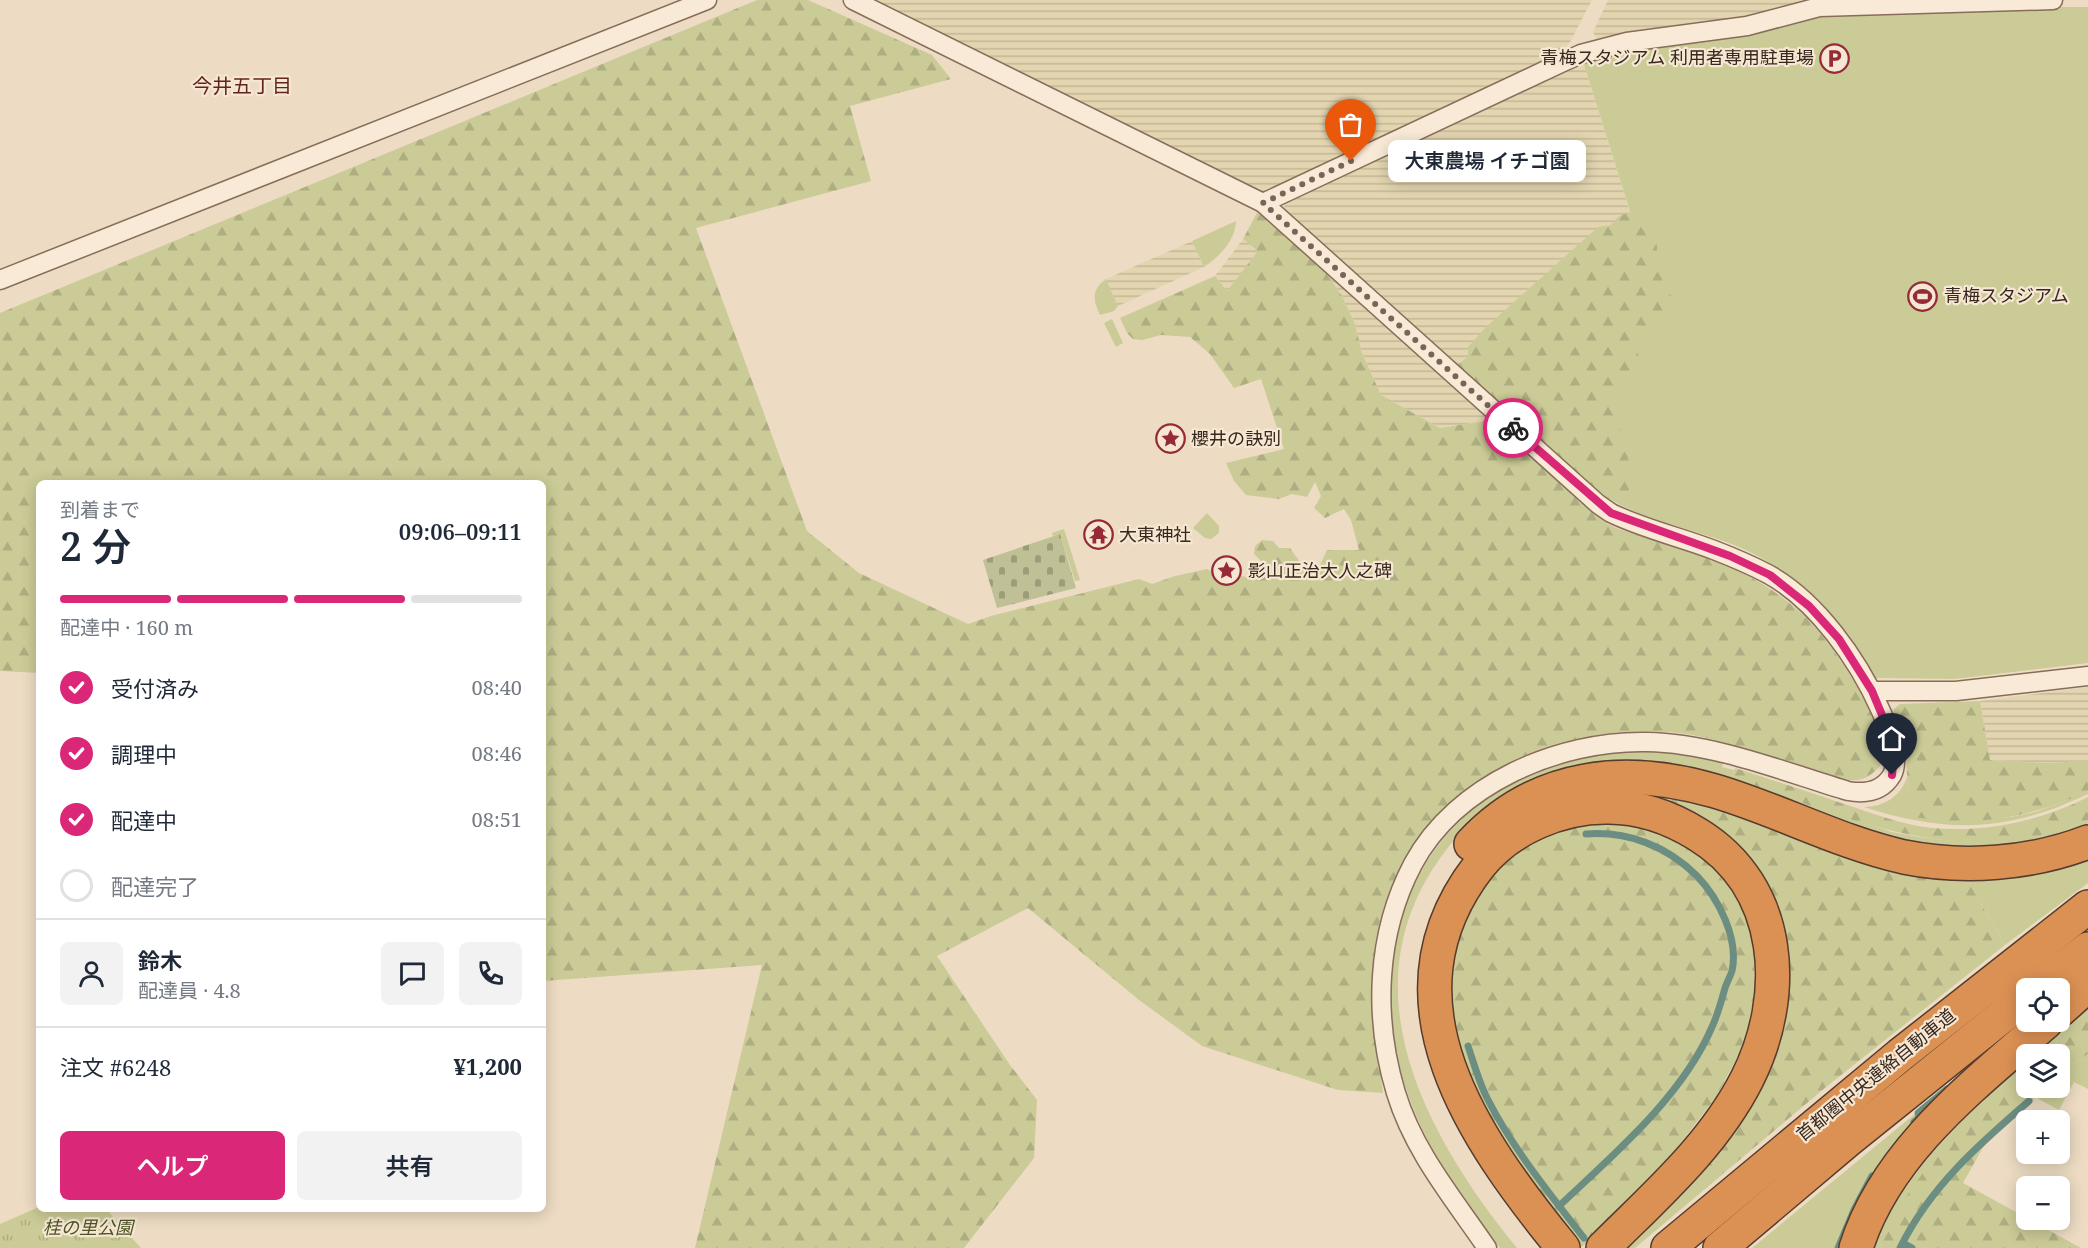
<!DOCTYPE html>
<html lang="ja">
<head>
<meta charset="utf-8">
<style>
  :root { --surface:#fff; --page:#f2f2f3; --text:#1f2937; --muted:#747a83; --line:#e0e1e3; --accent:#db2777 }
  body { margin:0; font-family:"Noto Serif","Noto Sans JP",serif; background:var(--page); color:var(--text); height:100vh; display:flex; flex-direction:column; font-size:22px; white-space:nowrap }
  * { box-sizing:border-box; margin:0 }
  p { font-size:20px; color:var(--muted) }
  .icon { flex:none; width:33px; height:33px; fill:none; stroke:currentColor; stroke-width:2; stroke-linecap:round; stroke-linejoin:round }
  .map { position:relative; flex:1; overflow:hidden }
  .side { position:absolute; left:36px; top:480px; width:510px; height:732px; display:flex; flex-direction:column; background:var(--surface); border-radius:9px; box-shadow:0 3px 15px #0003 }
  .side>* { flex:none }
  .buttons { position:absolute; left:2016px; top:978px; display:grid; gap:12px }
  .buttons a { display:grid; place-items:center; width:54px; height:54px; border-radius:9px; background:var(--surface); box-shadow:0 3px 15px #0003; font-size:30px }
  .pin { position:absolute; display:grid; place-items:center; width:51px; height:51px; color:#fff; margin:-62px -26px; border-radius:50% 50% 50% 0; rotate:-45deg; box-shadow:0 0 6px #0007 }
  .pin .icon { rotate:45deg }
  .courier { position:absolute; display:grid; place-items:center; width:60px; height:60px; margin:-30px; border:4px solid #db2777; border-radius:50%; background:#fff; color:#222; box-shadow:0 2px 8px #0007 }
  .bubble { position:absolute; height:42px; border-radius:9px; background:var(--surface); box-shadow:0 3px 15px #0003; font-size:20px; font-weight:600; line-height:42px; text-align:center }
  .headline em { font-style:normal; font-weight:600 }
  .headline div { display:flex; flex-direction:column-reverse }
  .headline { display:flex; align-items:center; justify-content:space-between; height:102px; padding:0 24px }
  h1 { font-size:39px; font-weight:600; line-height:45px }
  .bar { display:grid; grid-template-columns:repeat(4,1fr); gap:9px 6px; align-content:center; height:72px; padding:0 24px }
  .bar i { height:8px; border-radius:4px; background:var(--line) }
  .bar .current { background:var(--accent) }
  .bar p { grid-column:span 4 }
  .line { display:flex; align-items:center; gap:15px; padding:0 24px; border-top:2px solid var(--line) }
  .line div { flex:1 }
  .round { display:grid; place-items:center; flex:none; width:63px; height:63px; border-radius:9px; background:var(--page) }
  ol { padding:0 24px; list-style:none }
  li { display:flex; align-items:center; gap:18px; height:66px }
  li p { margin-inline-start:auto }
  li .icon { padding:6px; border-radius:50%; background:var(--accent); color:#fff; stroke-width:4 }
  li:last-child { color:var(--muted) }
  li i { width:33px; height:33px; border:3px solid var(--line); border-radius:50% }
  .cta { display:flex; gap:12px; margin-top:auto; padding:12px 24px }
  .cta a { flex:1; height:69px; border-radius:9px; background:var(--accent); color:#fff; font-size:24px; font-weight:600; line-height:69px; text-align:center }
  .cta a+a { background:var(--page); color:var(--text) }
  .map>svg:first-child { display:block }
  .farmland { fill:url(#farmland-rules) }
  .green { fill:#cbcb97 }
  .forest { fill:url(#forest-firs) }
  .cemetery { fill:url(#cemetery-stones) }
  .park { fill:url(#park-tufts) }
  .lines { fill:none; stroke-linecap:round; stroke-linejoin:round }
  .stream { stroke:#6c8e82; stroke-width:7 }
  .minor-casing { stroke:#876d5a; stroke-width:21 }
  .motorway-casing { stroke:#553c2e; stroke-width:36 }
  .minor { stroke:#f8ead6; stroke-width:18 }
  .motorway { stroke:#dc9154; stroke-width:33 }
  .done { stroke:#776658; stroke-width:6; stroke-dasharray:0 10.8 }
  .route { stroke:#db2777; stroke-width:8 }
  .labels { text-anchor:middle; stroke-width:4.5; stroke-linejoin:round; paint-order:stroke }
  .poi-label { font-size:18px; fill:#37271e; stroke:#f5e7d2; text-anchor:start }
  .street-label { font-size:18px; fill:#37271e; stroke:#f5e7d2 }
  .park-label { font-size:18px; font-style:italic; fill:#4d5425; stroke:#f5e7d2 }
  .neighbourhood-label { font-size:20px; fill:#63241e; stroke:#f5e7d2 }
</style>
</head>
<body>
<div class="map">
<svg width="2088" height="1248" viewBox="0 0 2088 1248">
  <defs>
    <pattern id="farmland-rules" width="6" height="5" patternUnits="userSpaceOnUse" patternTransform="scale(1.5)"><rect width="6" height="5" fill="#e3d5b0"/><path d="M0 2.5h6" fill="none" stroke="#c3b797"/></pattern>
    <pattern id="forest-firs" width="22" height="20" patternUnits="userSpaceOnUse" patternTransform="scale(1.5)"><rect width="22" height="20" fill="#cbcb97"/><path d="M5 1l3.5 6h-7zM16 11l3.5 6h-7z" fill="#afae82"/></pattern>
    <pattern id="cemetery-stones" width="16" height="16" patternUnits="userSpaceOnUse" patternTransform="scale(1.5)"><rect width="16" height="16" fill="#c0c096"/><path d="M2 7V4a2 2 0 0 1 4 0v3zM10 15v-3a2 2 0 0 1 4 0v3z" fill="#9d9c7a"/></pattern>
    <pattern id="park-tufts" width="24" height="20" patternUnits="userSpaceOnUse" patternTransform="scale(1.5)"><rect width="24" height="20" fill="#cbcb97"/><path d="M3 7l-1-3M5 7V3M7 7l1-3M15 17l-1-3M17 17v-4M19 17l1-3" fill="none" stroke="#afae82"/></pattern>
  </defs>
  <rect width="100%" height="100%" fill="#eddcc3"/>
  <!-- farmland -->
  <g class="farmland">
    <path d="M871 0H1592L1570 42 1556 57 1497 87 1263 193Z"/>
    <path d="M1608 0H1828L1745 19 1598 41 1593 32Z"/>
    <path d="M1583 61 1631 215 1457 366 1284 209 1286 198Z"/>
    <path d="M1243 239 1259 251 1227 291 1215 276Z"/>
    <path d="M1192 241 1204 267 1118 306 1106 279Z"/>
    <path d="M1322 267 1491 420 1440 428 1381 395 1362 353 1355 324 1342 296Z"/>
    <path d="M2088 687V761L2045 763 1990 760 1980 701Z"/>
  </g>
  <!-- green -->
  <g class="green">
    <path d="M2024 7H2088V663L1955 679 1875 678C1839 616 1795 567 1726 542 1690 529 1651 521 1617 503L1597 386 1611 318 1655 291 1583 61 1638 47 1820 14Z"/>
    <path d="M1236 221C1235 241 1220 256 1204 267L1192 241Z"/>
    <path d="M1106 279 1118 306 1114 311 1100 315C1093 300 1091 290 1106 279Z"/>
    <path d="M1112 319 1123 343 1116 347 1104 323Z"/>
    <path d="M1207 513 1219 526V533L1211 539 1205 538 1193 528Z"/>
    <path d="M1064 529 1080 580 1075 581 1060 534 1053 536 1052 533Z"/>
    <path d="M1658 752 1695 756 1723 763 1722 767 1734 770 1732 778 1892 832C1958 846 2025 846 2088 820V826C2032 848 1963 855 1903 840 1868 832 1833 819 1798 809 1749 793 1699 778 1650 762L1617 761 1463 830C1336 968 1417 1125 1517 1248H1500C1464 1201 1429 1154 1409 1097 1356 950 1419 792 1581 758 1606 752 1632 752 1658 752Z"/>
    <path d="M1907 777 1908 792 1958 821 2010 817 2035 812 2055 805 2088 791V794C2008 832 1948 834 1864 807 1884 807 1901 796 1907 777Z"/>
    <path d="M2088 854V883L2005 945 1964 874Z"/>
    <path d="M2088 1004V1010L2075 1018 2063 1029 2057 1042 2043 1054H2032Z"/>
    <path d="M1995 1048 1846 1248H1752Z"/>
    <path d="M2088 1054V1089L2074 1082 2059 1110 2035 1097 2043 1088H2060V1073Z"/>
    <path d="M2026 1060V1068C1966 1126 1914 1169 1880 1248H1873C1906 1168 1965 1117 2026 1060Z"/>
  </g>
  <!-- forest -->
  <g class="forest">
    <path d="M757 0H808L932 55 951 79 850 106 871 181 696 228 807 531 859 573 968 624 991 616 1139 579 1152 584 1175 576 1207 569 1224 578 1238 575 1246 577 1264 564 1254 554 1255 546 1262 540 1273 541 1279 548H1290L1302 565 1319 567 1327 550H1359L1351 520 1344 509 1325 518 1314 508 1321 496 1315 482 1307 497 1292 494 1279 499 1246 495 1234 481 1226 463 1284 449 1261 379 1234 388 1210 354 1190 337 1161 335 1142 340 1133 339 1127 333 1120 318 1215 276 1227 291 1258 251 1243 239 1258 211 1264 214 1322 267 1342 296 1355 324 1362 353 1381 395 1440 428 1491 420 1606 523 1616 528C1662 543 1720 558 1761 583 1779 594 1797 608 1811 623 1833 644 1888 728 1883 757 1882 764 1879 768 1874 772 1866 779 1859 781 1849 780 1817 770 1785 761 1753 751 1729 744 1704 736 1678 733 1534 718 1394 802 1374 953 1368 999 1377 1047 1383 1093L1338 1090 1202 1046 1139 1000 1028 908 937 956 1010 1065 1037 1100 1034 1158 964 1248H695L762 965 543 981V483H39V673L0 671V313Z"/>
    <path d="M1635 211 1649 226 1648 238 1657 245C1657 250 1656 257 1658 261 1663 273 1675 278 1669 294L1673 296 1675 308 1672 318C1661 325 1649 324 1637 329L1631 343C1634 349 1639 354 1641 360 1648 378 1632 381 1622 389 1618 392 1616 398 1613 402L1633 476 1626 500 1617 503 1603 495 1457 366 1468 356V347L1485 328 1598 227 1611 225 1619 216Z"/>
    <path d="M1980 701 1990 760 2045 763 2088 761V791C2035 817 1973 828 1914 817L1908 792 1906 757 1900 729 1893 715 1894 709 1900 704Z"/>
    <path d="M1735 768C1771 780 1808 791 1844 804 1873 813 1902 825 1932 828 1986 833 2040 821 2088 797V820C1961 873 1852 819 1732 778Z"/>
    <path d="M1643 788 1964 874 2005 945 1826 1087 1635 1248H1619L1727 1132 1776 918 1632 798Z"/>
    <path d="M1610 823C1667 828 1724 859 1746 916 1751 928 1753 943 1756 956L1754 957 1755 994 1748 1026 1739 1054 1716 1097 1677 1148 1582 1247C1517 1164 1427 1056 1458 943 1460 936 1461 928 1464 921 1469 911 1477 900 1483 890 1510 847 1559 824 1610 823Z"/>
    <path d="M2088 1010V1054L2060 1073V1054H2043L2057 1042 2063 1029 2075 1018Z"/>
    <path d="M2026 1068V1088H2043L2030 1103 1985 1144 1963 1183 2081 1248H1880C1908 1175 1969 1119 2026 1068Z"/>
  </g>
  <!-- cemetery -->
  <path class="cemetery" d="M1060 534 1076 588 997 608 983 560Z"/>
  <!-- park -->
  <path class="park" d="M39 1207V1209H106L141 1248H0V1224Z"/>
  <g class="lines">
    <!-- stream -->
    <g class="stream">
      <path d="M1468 1046C1474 1064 1479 1082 1487 1098 1513 1149 1550 1194 1584 1238"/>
      <path d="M1914 1122 1919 1118 1918 1113 1947 1089"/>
      <path d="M1559 1206C1613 1155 1682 1097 1712 1027 1718 1014 1721 1002 1725 988 1727 982 1730 977 1732 971 1739 939 1719 899 1697 876 1667 846 1628 831 1586 834"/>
      <path d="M1903 1243 1912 1248"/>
      <path d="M1838 1248 1854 1210 1872 1176"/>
      <path d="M1900 1248C1930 1187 1978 1145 2029 1101"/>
    </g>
    <defs>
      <g id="minor">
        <path d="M853 0 1263 203 1598 504 1611 513C1644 529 1680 537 1714 550 1732 557 1751 565 1768 574 1817 601 1858 660 1880 709 1888 726 1901 758 1892 775 1882 792 1865 794 1848 791 1785 772 1713 743 1647 742 1559 740 1456 784 1413 864 1376 934 1373 1017 1396 1093 1414 1152 1453 1198 1487 1248"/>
        <path d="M1263 203 1563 62 1581 54 1627 42 1747 26 1819 7 2053 0"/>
        <path d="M0 280 707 0"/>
        <path d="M1872 691H1956L2088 676"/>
      </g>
      <g id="motorway">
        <path d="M1471 844C1537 773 1626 765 1715 791 1779 810 1838 842 1904 857 1964 869 2031 864 2088 842"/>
        <path d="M2037 988 2088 949"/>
        <path d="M2060 1010 2088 985"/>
        <path d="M1563 1248C1475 1140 1375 1000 1479 866 1509 828 1562 806 1609 807 1640 807 1671 818 1697 834 1784 887 1789 996 1747 1079 1713 1146 1655 1196 1603 1248"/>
        <path d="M1668 1248 1900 1055 2088 907"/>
        <path d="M1720 1248 1848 1140 2026 997"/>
        <path d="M1856 1248C1886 1152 1974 1085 2046 1022"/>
      </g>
    </defs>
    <!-- minor casing -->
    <use href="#minor" class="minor-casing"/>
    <!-- motorway casing -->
    <use href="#motorway" class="motorway-casing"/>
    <!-- minor -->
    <use href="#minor" class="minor"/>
    <!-- motorway -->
    <use href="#motorway" class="motorway"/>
  </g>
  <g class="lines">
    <!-- done -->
    <path class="done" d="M1351 161 1263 203 1513 428"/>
    <!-- route -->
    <path class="route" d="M1513 428 1611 513 1730 556 1770 575 1809 606 1839 639 1872 691 1892 739 1894 756 1892 775"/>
  </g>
  <!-- icons -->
  <defs>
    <symbol id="parking-ring" viewBox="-11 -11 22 22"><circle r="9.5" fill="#f5e7d2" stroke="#962b37" stroke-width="1.5"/><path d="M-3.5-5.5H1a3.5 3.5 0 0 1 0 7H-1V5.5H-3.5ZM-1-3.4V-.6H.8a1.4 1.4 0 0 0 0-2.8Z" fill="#962b37"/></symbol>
    <symbol id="stadium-ring" viewBox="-11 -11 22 22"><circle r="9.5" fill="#f5e7d2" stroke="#962b37" stroke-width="1.5"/><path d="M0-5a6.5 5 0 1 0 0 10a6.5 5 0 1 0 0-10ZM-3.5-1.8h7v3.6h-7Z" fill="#962b37"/></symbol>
    <symbol id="sight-ring" viewBox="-11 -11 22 22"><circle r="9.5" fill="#f5e7d2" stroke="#962b37" stroke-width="1.5"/><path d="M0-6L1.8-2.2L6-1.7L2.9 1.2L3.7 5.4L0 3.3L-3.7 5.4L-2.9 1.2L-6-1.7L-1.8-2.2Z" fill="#962b37"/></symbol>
    <symbol id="temple-ring" viewBox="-11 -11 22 22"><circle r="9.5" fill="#f5e7d2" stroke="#962b37" stroke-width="1.5"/><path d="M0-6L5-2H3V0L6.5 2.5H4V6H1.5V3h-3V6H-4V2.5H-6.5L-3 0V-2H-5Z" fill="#962b37"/></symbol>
  </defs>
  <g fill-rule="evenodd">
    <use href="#parking-ring" x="1818" y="42" width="33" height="33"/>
    <use href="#stadium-ring" x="1906" y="280" width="33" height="33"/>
    <use href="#sight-ring" x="1154" y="422" width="33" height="33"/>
    <use href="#temple-ring" x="1082" y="518" width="33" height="33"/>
    <use href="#sight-ring" x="1210" y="554" width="33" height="33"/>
  </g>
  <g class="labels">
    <!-- poi labels -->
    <g class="poi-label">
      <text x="1814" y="64" text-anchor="end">青梅スタジアム 利用者専用駐車場</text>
      <text x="1944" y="302">青梅スタジアム</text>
      <text x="1191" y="445">櫻井の訣別</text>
      <text x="1119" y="541">大東神社</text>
      <text x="1248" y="577">影山正治大人之碑</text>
    </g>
    <!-- street labels -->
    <g class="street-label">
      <text transform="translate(1876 1075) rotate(-39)" y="6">首都圏中央連絡自動車道</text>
    </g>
    <!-- park labels -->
    <g class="park-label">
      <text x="88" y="1234">桂の里公園</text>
    </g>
    <!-- neighbourhood labels -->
    <g class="neighbourhood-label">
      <text x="242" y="93">今井五丁目</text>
    </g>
  </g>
</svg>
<div class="buttons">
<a><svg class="icon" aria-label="locate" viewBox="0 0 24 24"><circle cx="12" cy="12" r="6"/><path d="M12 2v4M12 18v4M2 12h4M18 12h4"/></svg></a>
<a><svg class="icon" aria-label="layers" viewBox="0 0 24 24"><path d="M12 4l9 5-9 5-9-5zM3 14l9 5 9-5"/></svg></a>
<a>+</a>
<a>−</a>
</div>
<div class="pin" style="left:1351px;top:161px;background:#ea580c"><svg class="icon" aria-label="bag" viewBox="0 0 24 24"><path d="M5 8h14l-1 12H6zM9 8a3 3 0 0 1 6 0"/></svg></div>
<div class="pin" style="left:1892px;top:775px;background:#1f2937"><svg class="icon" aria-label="home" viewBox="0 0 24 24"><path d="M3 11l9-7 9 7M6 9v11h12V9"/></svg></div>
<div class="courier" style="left:1513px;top:428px"><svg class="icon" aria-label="bike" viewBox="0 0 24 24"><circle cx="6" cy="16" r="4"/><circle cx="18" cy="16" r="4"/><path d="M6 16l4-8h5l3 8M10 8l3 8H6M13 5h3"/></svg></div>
<div class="bubble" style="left:1388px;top:140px;width:198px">大東農場 イチゴ園</div>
<section class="side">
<div class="headline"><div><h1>2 分</h1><p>到着まで</p></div><em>09:06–09:11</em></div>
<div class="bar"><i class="current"></i><i class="current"></i><i class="current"></i><i></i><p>配達中 · 160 m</p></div>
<ol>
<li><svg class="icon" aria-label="check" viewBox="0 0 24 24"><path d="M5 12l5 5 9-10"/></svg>受付済み<p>08:40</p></li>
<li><svg class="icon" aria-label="check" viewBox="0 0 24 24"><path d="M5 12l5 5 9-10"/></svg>調理中<p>08:46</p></li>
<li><svg class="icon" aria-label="check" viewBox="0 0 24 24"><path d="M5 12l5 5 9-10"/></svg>配達中<p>08:51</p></li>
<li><i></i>配達完了</li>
</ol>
<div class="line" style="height:108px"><a class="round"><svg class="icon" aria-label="person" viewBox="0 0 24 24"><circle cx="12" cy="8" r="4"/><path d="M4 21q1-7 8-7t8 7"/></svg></a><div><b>鈴木</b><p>配達員 · 4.8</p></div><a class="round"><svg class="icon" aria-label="chat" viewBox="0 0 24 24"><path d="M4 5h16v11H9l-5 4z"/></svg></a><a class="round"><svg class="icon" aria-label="phone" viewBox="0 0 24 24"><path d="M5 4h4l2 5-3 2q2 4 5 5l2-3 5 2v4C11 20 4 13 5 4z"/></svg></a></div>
<div class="line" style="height:78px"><div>注文 #6248</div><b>¥1,200</b></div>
<div class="cta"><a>ヘルプ</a><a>共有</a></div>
</section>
</div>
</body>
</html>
